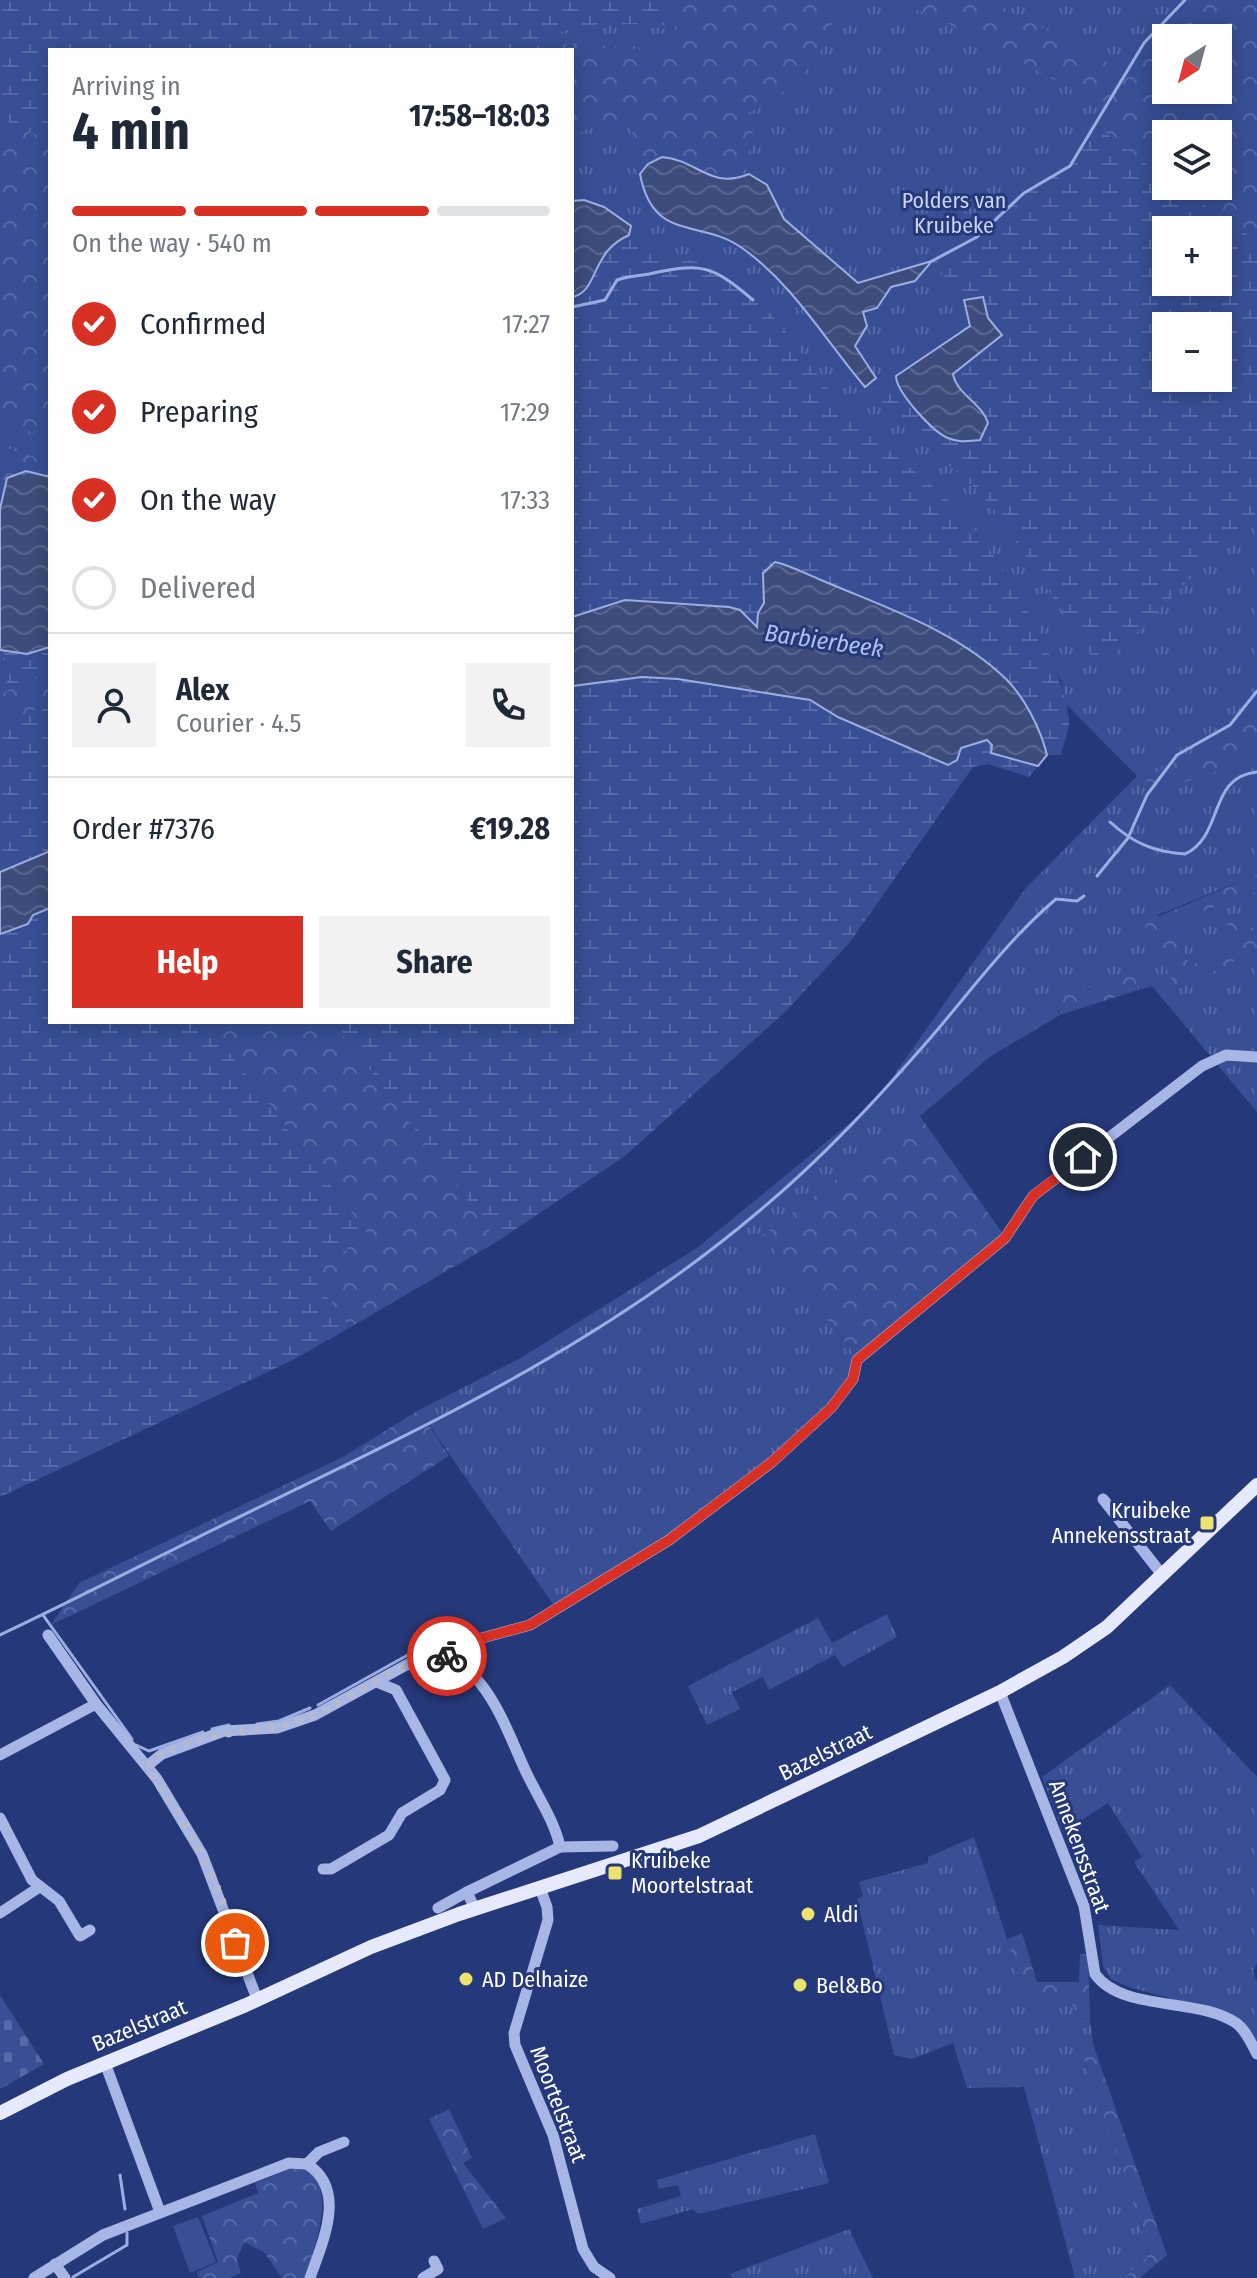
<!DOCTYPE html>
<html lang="en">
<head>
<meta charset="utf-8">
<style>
  :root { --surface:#fff; --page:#f2f2f3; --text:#1f2937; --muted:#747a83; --line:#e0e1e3; --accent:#d93025 }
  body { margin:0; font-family:"Fira Sans Condensed",sans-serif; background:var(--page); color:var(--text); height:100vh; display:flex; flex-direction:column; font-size:30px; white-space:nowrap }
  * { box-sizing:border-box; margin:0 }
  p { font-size:26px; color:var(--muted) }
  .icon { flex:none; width:44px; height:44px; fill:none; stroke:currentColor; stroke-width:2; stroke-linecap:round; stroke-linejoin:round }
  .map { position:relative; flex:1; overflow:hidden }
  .panel { position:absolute; left:48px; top:48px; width:526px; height:976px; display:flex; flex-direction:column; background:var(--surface); border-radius:0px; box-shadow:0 4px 20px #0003 }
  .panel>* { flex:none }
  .needle { width:52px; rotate:216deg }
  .buttons { position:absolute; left:1152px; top:24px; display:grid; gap:16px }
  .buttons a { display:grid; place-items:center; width:80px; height:80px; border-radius:0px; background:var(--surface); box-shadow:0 4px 20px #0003; font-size:40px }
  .pin { position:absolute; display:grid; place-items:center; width:68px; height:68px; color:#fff; margin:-34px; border:4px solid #fff; border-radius:50%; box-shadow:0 2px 8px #0007 }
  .courier { position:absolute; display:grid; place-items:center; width:80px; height:80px; margin:-40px; border:6px solid #d93025; border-radius:50%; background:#fff; color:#222; box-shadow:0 2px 10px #0007 }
  .headline em { font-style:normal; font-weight:700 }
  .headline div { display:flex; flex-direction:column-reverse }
  .headline { display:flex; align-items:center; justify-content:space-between; height:136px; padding:0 24px }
  h1 { font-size:52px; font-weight:700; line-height:60px }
  .bar { display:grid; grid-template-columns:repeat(4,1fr); gap:12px 8px; align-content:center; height:96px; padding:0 24px }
  .bar i { height:10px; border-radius:6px; background:var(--line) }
  .bar .on { background:var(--accent) }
  .bar p { grid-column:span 4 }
  .line { display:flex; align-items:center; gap:20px; padding:0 24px; border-top:2px solid var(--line) }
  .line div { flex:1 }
  .round { display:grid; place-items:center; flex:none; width:84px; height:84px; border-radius:0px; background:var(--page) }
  ol { padding:0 24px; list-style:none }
  li { display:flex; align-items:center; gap:24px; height:88px }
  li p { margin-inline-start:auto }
  li .icon { padding:8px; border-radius:50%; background:var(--accent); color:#fff; stroke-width:4 }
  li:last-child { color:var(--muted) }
  li i { width:44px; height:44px; border:4px solid var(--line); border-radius:50% }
  .primary-button { display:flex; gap:16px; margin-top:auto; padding:16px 24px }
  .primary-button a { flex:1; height:92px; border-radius:0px; background:var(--accent); color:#fff; font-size:32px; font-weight:700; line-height:92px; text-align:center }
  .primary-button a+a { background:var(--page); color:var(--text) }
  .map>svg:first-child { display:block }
  .grass { fill:url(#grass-tufts); fill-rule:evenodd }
  .forest { fill:url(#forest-crowns); fill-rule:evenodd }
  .wetland { fill:url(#wetland-marsh); fill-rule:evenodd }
  .cemetery { fill:url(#cemetery-stones) }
  .pitch { fill:#384f96 }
  .water { fill:url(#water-waves); stroke:#9baee4; stroke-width:2 }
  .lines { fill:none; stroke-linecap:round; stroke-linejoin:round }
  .stream { stroke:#9baee4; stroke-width:3 }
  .minor { stroke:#a7b6e4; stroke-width:11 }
  .major { stroke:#e6eafc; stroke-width:14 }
  .done { stroke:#b3b9d0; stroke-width:8; stroke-dasharray:0 14.4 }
  .route { stroke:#d93025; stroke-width:10 }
  .poi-dot { fill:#ede26b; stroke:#253879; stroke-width:3 }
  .labels { text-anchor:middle; stroke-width:6; stroke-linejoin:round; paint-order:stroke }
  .park-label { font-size:22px; fill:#c9d4f3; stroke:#253879 }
  .poi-label { font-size:22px; fill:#fff; stroke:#253879; text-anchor:start }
  .street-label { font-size:22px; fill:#fff; stroke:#253879 }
  .water-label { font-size:24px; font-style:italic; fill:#b2c0ec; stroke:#253879 }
</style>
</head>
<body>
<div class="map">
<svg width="1257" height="2278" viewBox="0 0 1257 2278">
  <defs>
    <pattern id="grass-tufts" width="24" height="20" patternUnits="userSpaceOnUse" patternTransform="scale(2)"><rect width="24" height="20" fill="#384f96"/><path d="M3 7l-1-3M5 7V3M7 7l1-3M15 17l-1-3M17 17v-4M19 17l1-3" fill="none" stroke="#5669a6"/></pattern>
    <pattern id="forest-crowns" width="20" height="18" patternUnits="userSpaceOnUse" patternTransform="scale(2)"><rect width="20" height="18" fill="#384f96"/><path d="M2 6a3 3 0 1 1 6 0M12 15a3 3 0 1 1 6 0" fill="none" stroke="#5669a6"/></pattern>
    <pattern id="wetland-marsh" width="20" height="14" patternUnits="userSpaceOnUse" patternTransform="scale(2)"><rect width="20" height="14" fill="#384f96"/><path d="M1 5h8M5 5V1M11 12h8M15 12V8" fill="none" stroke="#5669a6"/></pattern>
    <pattern id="cemetery-stones" width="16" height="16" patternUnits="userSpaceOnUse" patternTransform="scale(2)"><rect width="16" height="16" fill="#384f96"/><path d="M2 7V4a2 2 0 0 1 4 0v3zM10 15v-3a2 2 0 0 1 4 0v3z" fill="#5669a6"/></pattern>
    <pattern id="water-waves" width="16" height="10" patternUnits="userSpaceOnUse" patternTransform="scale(2)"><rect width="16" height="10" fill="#3e4c7c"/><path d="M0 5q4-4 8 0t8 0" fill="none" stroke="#5b6790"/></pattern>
  </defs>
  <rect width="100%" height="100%" fill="#253879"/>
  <!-- grass -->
  <g class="grass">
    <path d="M0 0H1257V874L1158 915 1177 989 1257 950V1112L1152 986 1138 990 1134 974 1057 1011 1060 1015 991 1056 920 1116 763 1235 859 1360 856 1381 689 1530 555 1607 419 1410 519 1359 697 1248 875 1102 1025 889 1137 776 1065 703 1062 682 1014 589 978 534 956 508 880 445 848 413 572 378V50H50V703L0 727ZM1166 38H1218V90H1166ZM1166 134H1218V186H1166ZM1166 230H1218V282H1166ZM1166 326H1218V378H1166Z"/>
    <path d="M1257 891V928L1250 933 1227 924 1234 940 1190 966 1171 924Z"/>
    <path d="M887 1614 897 1637 843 1667 835 1655 769 1690 763 1677 732 1692 740 1709 707 1725 688 1686 818 1618 832 1643Z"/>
    <path d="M1170 1685 1257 1777V1963L1253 1971 1257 1982V2042L1235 2016 1129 1987 1111 1979 1103 1966 1098 1925 1179 1930 1134 1862 1142 1857 1108 1803 1063 1832 1042 1777Z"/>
    <path d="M974 1837 1025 1995 1071 1991 1075 2019 1090 2018 1093 2044 1084 2058 1150 2254 1124 2278H1075L1024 2087 967 2088 953 2043 912 2059 894 2055 857 1899 863 1896 859 1882 928 1863V1857Z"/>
    <path d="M815 2134 829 2183 698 2214 693 2209 641 2224 637 2209 681 2196 678 2185 659 2189 657 2180Z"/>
    <path d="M849 2229 873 2278H732L730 2274Z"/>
  </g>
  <!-- forest -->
  <g class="forest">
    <path d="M672 0H844L816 61 786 90 744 116 755 137 743 165 749 174C718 187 701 169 674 158L648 164 640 174 634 173 631 154 633 121 606 119 572 137V50H521L573 43 659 51C680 37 675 22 672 0Z"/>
    <path d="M885 0H989L1126 72 1144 43 1185 0H1257V241L1175 186H1218V134H1166V179L1095 125 1104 106 932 15ZM1166 38H1218V90H1166Z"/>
    <path d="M0 118 50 141V438L0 422V190L6 175 0 172Z"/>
    <path d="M0 446 50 462V477L26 471 0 508Z"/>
    <path d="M0 650 11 670 4 692 50 670V703L0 727Z"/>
    <path d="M1257 713V749L1214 772 1147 795 1144 786 1149 776 1218 740Z"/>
    <path d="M1257 874V891L1171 924 1190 966 1234 940 1227 924 1239 919 1250 932 1257 928V950L1177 989 1145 927 1148 921Z"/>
    <path d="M1134 974 1138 990 1060 1015 1055 997Z"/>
    <path d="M206 1022H334L498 1241 349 1328 313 1275 367 1233Z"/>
    <path d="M920 1116 1008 1241 859 1360 763 1235Z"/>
    <path d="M419 1410 449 1456 331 1531 310 1501 51 1625 79 1583 343 1457Z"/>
    <path d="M1022 1933 1037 1982H1079L1080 1954H1088L1090 2018 1075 2019 1070 1992 1025 1995 1007 1939Z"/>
    <path d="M1093 2044 1167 2255 1140 2278H1124L1150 2254 1084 2058Z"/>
    <path d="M449 2109 472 2158 463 2163 506 2218 483 2229 429 2119Z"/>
    <path d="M298 2166C342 2175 314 2251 305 2278H282L264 2252 244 2242 237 2259 241 2273 230 2278H199L197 2272 218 2262 202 2216 258 2193 255 2183Z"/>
  </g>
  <!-- wetland -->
  <g class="wetland">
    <path d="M0 0H662L665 29 637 24 579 25 521 50H50V141L0 118Z"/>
    <path d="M1095 125 1166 179V186H1175L1257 241V512L1100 669 1000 517 975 488 872 398 883 377 896 376C897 399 928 421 944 437L986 414 955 384 953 374 1002 335 988 318 983 298 964 300 932 261 977 237 1024 193 1070 166ZM1166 230H1218V282H1166ZM1166 326H1218V378H1166Z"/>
    <path d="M631 226C652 263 696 254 726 274 776 306 807 367 846 410 879 447 921 473 955 507 996 548 1064 663 1069 719 1070 730 1063 744 1061 755H1047L1031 717 1009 681 787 565 763 582 764 603 758 628 750 617 729 607 625 600 572 617V297C599 291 589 252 628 235Z"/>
    <path d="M50 647V670L3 693 11 670 3 652 27 654Z"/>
    <path d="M642 677 678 679 810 700 838 717 948 765 957 760 961 748 987 740 992 745V753L1038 766 1029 777 988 764 973 767 850 942 785 1012 625 1156 498 1241 334 1022H572V686Z"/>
    <path d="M50 703V851L0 872V727Z"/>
    <path d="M50 908V1022H206L367 1233 313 1275 349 1328 293 1360 0 1497V934L27 924 33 915Z"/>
  </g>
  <!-- cemetery -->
  <path class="cemetery" d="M0 1995 44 2064 0 2089Z"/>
  <!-- pitch -->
  <path class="pitch" d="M198 2217 216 2262 190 2273 173 2226Z"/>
  <!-- water -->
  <g class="water">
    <path d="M662 157C698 160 710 190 749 174L767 185 784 219 858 283 932 261 915 281 891 287 877 308 863 312 867 326 855 346 876 378 865 387C825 340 793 284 742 248 700 218 653 243 640 174L648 164Z"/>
    <path d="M584 200 604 207 631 226 629 235C590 252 599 292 572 297V201Z"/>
    <path d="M983 297 988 318 1002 335 953 374C957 395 982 403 988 423L980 440C968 441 959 443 948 438 933 432 896 392 896 376L970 326 964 300Z"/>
    <path d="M26 471 50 477V647L27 654 0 650V509L7 478Z"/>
    <path d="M775 562C792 566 806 574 821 580 884 607 956 630 1006 679 1025 698 1041 730 1047 755L1038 766 991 753 992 745 987 740 961 748 957 760 948 765 838 717 810 700 678 679 642 677 572 686V617L625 600 729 607 740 610 757 627 758 613 764 603 763 573Z"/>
    <path d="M50 851V908L33 915 28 924 0 934V872Z"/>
  </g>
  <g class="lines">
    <!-- stream -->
    <g class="stream">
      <path d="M932 261 977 237 1024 193 1070 166 1144 43 1185 0"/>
      <path d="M572 307 605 300 617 280C628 276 638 276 649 274 701 263 711 264 753 300"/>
      <path d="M1110 822C1133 843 1154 852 1185 854 1225 835 1207 777 1257 772"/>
      <path d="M1097 876 1128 838 1147 795 1177 755 1230 725 1257 691"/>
      <path d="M43 1615 132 1739"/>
      <path d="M0 1635C91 1592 180 1545 270 1502 445 1417 608 1339 758 1212 822 1159 879 1097 933 1035 973 988 1009 939 1056 899L1077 901 1084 896"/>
      <path d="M408 1669 427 1662"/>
      <path d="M318 1705 415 1651 461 1637"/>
      <path d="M257 1724 279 1721 310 1708"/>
      <path d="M212 1729 229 1725"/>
      <path d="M136 1745 149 1751 203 1732"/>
      <path d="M120 2175 125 2209"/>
      <path d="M73 2277 127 2245V2233"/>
    </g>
    <!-- minor -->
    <g class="minor">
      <path d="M1103 1499 1163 1576"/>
      <path d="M48 1635 96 1704 157 1779 202 1854 257 1999"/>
      <path d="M449 1657 471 1641 530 1625 669 1540 772 1462 831 1408 853 1379 857 1360 1005 1238 1033 1196 1202 1066 1226 1055 1257 1057"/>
      <path d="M1000 1692 1084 1906 1095 1974C1122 2012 1198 1997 1236 2023 1246 2030 1251 2043 1257 2054"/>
      <path d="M0 1755 96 1704"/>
      <path d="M147 1766 162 1754 224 1731 277 1728 315 1715 421 1657C483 1648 506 1731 527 1774 538 1797 555 1822 560 1847"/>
      <path d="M0 1818 32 1880 59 1901 80 1936 90 1930"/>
      <path d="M323 1869H331L389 1835 402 1813 440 1790 445 1780 396 1690 379 1683"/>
      <path d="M540 1888 547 1907 548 1920 514 2033 515 2045 553 2135 583 2249 594 2267 610 2278"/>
      <path d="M438 1908 467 1892"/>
      <path d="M475 1909 467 1892 560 1847 613 1846"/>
      <path d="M0 1913 38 1888"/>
      <path d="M105 2063 160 2212"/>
      <path d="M307 2164C348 2190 322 2243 310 2278"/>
      <path d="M307 2164 319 2152 344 2142"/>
      <path d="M55 2264 65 2278"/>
      <path d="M34 2278 103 2235 289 2163 307 2164"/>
      <path d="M423 2278 438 2269 434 2261"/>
    </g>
    <!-- major -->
    <path class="major" d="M0 2113 67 2079 246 2005 371 1947 459 1914 699 1836 1000 1692 1063 1657 1107 1627 1257 1485"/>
  </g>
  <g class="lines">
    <!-- done -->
    <path class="done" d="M235 1943 221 1897 202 1854 147 1766C198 1722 259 1740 315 1715 345 1702 421 1648 447 1656"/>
    <!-- route -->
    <path class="route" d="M447 1656 471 1641 530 1625 669 1540 772 1462 831 1408 853 1379 857 1360 1005 1238 1033 1196 1083 1157"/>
  </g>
  <!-- markers -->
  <g class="poi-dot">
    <rect x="1199" y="1515" width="16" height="16" rx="4"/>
    <rect x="607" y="1865" width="16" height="16" rx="4"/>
    <circle cx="808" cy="1914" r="8"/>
    <circle cx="466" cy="1979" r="8"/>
    <circle cx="800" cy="1985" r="8"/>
  </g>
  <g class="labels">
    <!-- park labels -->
    <g class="park-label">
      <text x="954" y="208">Polders van<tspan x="954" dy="25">Kruibeke</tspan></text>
    </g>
    <!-- poi labels -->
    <g class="poi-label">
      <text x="1191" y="1518" text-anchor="end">Kruibeke<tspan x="1191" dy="25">Annekensstraat</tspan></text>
      <text x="631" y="1868">Kruibeke<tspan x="631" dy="25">Moortelstraat</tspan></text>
      <text x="824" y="1922">Aldi</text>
      <text x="482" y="1987">AD Delhaize</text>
      <text x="816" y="1993">Bel&amp;Bo</text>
    </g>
    <!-- street labels -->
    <g class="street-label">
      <text transform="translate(825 1752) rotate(-26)" y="8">Bazelstraat</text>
      <text transform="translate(1080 1846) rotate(70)" y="8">Annekensstraat</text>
      <text transform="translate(139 2025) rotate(-23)" y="8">Bazelstraat</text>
      <text transform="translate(559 2104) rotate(69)" y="8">Moortelstraat</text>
    </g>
    <!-- water labels -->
    <g class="water-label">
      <text transform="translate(824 641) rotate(8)" y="8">Barbierbeek</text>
    </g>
  </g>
</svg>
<div class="buttons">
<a><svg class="needle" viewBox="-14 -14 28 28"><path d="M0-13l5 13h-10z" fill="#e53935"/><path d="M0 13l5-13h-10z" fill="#747a83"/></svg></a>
<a><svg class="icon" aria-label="layers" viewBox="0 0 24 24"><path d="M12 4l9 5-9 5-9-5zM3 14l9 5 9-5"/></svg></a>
<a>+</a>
<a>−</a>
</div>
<div class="pin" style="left:235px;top:1943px;background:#ea580c"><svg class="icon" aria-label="bag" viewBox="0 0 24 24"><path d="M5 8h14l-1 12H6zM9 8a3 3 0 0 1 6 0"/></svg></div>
<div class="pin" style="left:1083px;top:1157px;background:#1f2937"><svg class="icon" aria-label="home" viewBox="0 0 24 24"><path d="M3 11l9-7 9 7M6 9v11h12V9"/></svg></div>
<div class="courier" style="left:447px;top:1656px"><svg class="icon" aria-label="bike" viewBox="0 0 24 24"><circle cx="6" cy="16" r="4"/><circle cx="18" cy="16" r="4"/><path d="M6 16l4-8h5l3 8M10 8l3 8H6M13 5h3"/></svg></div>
<section class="panel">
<div class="headline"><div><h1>4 min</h1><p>Arriving in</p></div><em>17:58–18:03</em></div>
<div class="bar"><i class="on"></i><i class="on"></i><i class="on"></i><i></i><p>On the way · 540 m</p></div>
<ol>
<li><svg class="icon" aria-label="check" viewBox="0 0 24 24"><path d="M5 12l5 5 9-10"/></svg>Confirmed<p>17:27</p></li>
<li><svg class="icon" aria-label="check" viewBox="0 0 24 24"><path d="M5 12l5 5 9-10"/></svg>Preparing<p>17:29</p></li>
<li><svg class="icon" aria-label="check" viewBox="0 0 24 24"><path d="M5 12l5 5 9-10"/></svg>On the way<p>17:33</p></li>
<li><i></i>Delivered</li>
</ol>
<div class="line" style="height:144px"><a class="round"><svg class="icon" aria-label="person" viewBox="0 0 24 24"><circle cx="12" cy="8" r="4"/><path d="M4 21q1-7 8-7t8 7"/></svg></a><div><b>Alex</b><p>Courier · 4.5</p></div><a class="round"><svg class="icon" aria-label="phone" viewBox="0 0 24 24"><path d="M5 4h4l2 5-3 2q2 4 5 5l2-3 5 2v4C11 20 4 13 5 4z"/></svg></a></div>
<div class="line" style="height:104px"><div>Order #7376</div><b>€19.28</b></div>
<div class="primary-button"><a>Help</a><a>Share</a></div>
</section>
</div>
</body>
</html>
